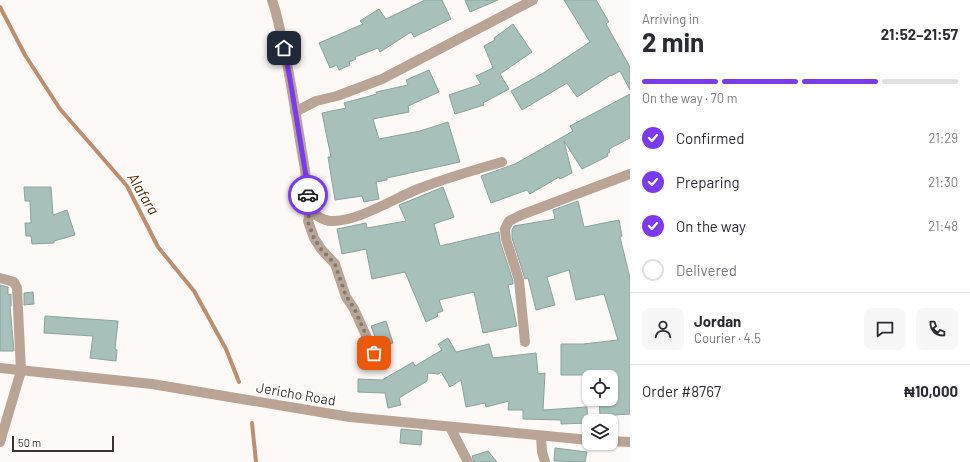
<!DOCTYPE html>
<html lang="en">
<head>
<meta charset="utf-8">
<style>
  :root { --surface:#fff; --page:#f7f7f7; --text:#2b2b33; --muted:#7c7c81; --line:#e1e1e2; --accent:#7c3aed }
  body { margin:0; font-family:Barlow,sans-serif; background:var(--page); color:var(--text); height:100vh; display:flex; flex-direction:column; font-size:15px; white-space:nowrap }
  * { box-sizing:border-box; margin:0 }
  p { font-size:13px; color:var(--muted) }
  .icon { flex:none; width:22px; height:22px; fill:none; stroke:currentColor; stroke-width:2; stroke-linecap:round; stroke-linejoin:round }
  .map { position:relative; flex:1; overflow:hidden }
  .sheet { display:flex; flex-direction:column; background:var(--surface); width:340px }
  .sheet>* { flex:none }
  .buttons { position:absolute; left:582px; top:370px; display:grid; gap:8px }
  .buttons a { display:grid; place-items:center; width:36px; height:36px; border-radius:8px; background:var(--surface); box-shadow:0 1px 3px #0004; font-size:20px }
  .scale { position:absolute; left:12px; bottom:10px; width:102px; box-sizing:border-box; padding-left:4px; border:2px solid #3b332e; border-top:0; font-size:11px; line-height:14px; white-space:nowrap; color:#3b332e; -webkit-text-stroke:3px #fff; paint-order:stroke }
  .pin { position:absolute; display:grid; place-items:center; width:34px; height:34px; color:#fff; margin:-17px; border-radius:8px; box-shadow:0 2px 6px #0006 }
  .courier { position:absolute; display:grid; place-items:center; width:40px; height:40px; margin:-20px; border:3px solid #7c3aed; border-radius:50%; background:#fff; color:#222; box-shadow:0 1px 5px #0007 }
  .overview em { font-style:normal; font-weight:700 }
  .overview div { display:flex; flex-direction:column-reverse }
  .overview { display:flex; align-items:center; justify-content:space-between; height:68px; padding:0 12px }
  h1 { font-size:26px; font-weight:700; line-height:30px }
  .bar { display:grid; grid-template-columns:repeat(4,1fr); gap:6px 4px; align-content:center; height:48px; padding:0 12px }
  .bar i { height:5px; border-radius:3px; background:var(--line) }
  .bar .active { background:var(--accent) }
  .bar p { grid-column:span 4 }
  .line { display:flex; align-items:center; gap:10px; padding:0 12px; border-top:1px solid var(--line) }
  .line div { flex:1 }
  .round { display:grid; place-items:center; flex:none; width:42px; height:42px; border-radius:8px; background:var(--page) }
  ol { padding:0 12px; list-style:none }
  li { display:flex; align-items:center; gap:12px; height:44px }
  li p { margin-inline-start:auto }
  li .icon { padding:4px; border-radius:50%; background:var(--accent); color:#fff; stroke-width:4 }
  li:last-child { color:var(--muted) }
  li i { width:22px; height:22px; border:2px solid var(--line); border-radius:50% }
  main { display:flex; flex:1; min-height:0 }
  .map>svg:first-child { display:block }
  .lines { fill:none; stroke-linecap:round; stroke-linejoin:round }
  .stream { stroke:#bd8e70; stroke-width:4 }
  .building { fill:#a7c0ba; stroke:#8aa39d }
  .minor { stroke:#baa496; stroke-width:10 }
  .tertiary { stroke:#baa496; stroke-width:10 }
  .done { stroke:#7f7874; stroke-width:4; stroke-dasharray:0 7.2 }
  .route { stroke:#7c3aed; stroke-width:5 }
  .labels { text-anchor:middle; stroke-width:3.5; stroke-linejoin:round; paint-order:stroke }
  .street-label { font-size:14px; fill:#3b332e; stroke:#fff }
  .water-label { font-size:15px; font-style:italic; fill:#532601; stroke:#fff }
</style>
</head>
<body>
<main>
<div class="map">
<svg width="630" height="462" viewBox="0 0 630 462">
  <rect width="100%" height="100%" fill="#fdf9f6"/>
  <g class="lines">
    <!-- stream -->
    <g class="stream">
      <path d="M0 7 25 55 60 109 127 186 158 247 194 291 226 349 239 382"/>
      <path d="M252 423 256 462"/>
    </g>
  </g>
  <!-- building -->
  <g class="building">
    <path d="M425 0H442L451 19 414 37 411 32 380 52 378 48 355 57 356 59 349 62 350 65 339 70 337 65 330 68 319 43 363 24 360 21 379 9 386 19Z"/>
    <path d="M465 0H498L470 12Z"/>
    <path d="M564 0H596L609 22 606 24 630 67V90L620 71 611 76V75L577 97 567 83 522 110 511 91 545 72 590 42Z"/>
    <path d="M513 24 532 52 500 74 509 89 483 103 484 105 455 114 449 95 481 84 476 76 493 68 484 46 495 40 494 38Z"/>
    <path d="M429 70 439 92 408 106 409 112 373 119 379 139 420 131 448 122 460 162 387 178V180L376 182 379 199 364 202 362 196 335 200 328 157H331L322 113 346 108 344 103 377 94 376 92 408 85 406 80Z"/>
    <path d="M630 94V138L609 149 610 152 607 154 608 156 582 169 564 141 572 173 560 179 559 177 530 194 527 190 491 203 481 176 515 164 573 131 570 126Z"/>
    <path d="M24 187H51L53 215 67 210 75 235 54 241V243L32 244 31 236H26L25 223H31L30 201H25Z"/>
    <path d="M443 187 454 217 434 224 440 246 499 232 500 241 513 281V284L508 285 517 326 483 333 474 292 439 300 443 311 437 313 438 316 426 322 405 272 372 279 366 249 342 254 337 229 366 223 367 228 406 221 399 205Z"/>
    <path d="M578 201 584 227 619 220 622 236 620 237 630 278V414L600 416 599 399H611V377H597V375H561V344H583L618 340 604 294 576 300 569 270 547 277 555 305 536 310 528 278 525 279 512 238V230L514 226 555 219 553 210Z"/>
    <path d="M0 285 8 287V295L11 294V306H10L14 351H0Z"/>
    <path d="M33 292 34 304 24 305V293Z"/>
    <path d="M45 316 118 321 115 349 117 350 116 361 90 358 93 336 44 333Z"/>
    <path d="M386 321 393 343 379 348 371 326Z"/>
    <path d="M448 338 456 352 489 344 493 358 536 353 538 374 545 373 543 410 587 407 588 423 561 424V420L523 419V410H508L509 401 486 407 485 403 466 407 461 380 450 387 441 372 439 374 428 373 427 381 399 398 401 405 388 408 385 393 358 392V379L382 380 413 362 415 366 442 350 438 344Z"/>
    <path d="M401 429 422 431 421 445 400 443Z"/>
    <path d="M555 448 587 452 585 462 554 461Z"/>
    <path d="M488 451 497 462H474L472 456Z"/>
  </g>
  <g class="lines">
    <!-- minor -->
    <g class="minor">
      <path d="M272 0C277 14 280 29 283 44 292 84 297 124 304 164 307 177 305 197 311 209 314 215 324 221 331 221 357 222 393 199 418 189 446 178 474 170 502 162"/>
      <path d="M295 112 316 101 337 96 382 79 533 0"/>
      <path d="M311 208 308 221 314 238 321 249 335 264 346 297 354 309 374 353"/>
      <path d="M0 278 14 282 17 288 21 371 0 442"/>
      <path d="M525 342 519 280 506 239 505 229 509 221 521 215 630 174"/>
      <path d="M450 427 468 462"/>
      <path d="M541 436 542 452 545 462"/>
    </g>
    <!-- tertiary -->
    <g class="tertiary">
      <path d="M0 368 152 384 350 417 589 440"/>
      <path d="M611 441 630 442"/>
    </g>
  </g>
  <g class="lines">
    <!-- done -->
    <path class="done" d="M308 195 310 208 308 222 314 238 321 249 335 264 346 296 354 308 374 353"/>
    <!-- route -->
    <path class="route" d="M284 48 290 79 306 176 308 195"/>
  </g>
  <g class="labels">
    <!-- street labels -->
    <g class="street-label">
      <text transform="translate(296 394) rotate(10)" y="5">Jericho Road</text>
    </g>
    <!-- water labels -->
    <g class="water-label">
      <text transform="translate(143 194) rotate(59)" y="5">Alafara</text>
    </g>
  </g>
</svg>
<div class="buttons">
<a><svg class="icon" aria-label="locate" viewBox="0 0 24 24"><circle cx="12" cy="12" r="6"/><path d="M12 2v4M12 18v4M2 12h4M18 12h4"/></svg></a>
<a><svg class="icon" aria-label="layers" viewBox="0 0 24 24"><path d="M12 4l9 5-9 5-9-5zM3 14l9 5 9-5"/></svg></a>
</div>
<div class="scale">50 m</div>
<div class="pin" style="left:374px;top:353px;background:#ea580c"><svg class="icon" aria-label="bag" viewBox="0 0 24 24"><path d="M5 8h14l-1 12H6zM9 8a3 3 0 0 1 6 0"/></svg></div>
<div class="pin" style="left:284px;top:48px;background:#1f2937"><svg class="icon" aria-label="home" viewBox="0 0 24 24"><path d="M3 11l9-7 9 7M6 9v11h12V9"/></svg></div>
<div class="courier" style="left:308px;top:195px"><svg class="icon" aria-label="car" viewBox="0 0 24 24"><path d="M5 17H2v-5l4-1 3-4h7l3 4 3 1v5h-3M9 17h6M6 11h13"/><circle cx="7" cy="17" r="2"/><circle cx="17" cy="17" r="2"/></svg></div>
</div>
<section class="sheet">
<div class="overview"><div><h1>2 min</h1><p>Arriving in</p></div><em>21:52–21:57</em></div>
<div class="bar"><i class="active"></i><i class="active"></i><i class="active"></i><i></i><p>On the way · 70 m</p></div>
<ol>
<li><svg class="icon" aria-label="check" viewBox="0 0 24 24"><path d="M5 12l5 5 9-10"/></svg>Confirmed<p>21:29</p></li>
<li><svg class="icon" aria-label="check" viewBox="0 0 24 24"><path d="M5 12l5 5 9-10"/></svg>Preparing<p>21:30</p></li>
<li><svg class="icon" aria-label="check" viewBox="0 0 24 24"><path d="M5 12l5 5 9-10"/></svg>On the way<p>21:48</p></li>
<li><i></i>Delivered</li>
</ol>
<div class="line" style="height:72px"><a class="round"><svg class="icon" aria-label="person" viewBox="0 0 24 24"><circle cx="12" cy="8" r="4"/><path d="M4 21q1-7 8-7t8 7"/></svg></a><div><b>Jordan</b><p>Courier · 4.5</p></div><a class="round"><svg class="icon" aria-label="chat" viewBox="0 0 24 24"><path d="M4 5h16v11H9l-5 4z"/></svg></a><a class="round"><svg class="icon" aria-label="phone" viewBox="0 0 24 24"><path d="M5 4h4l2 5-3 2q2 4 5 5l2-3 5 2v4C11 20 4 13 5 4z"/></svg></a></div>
<div class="line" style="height:52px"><div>Order #8767</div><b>₦10,000</b></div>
</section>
</main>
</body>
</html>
